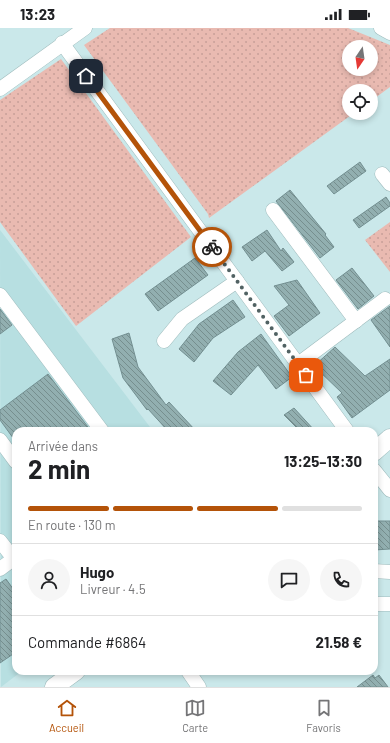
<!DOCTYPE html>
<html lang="fr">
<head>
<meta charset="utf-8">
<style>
  :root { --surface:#fff; --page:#f6f6f6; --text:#202124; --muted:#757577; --line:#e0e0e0; --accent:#b45309 }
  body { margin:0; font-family:Barlow,sans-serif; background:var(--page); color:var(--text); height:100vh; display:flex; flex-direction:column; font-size:15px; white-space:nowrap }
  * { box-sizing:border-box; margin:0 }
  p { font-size:13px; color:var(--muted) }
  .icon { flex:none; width:22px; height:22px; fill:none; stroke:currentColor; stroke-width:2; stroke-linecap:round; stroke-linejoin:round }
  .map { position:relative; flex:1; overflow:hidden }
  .panel { position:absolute; left:12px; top:399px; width:366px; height:248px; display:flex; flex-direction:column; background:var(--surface); border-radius:12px; box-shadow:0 2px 6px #0003 }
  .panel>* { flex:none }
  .needle { width:26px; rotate:193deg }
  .tools { position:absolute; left:342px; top:12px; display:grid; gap:8px }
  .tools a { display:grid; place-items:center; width:36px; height:36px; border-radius:50%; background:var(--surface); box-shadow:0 2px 6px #0003; font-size:20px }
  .pin { position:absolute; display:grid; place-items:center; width:34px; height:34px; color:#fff; margin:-17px; border-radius:8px; box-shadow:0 2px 6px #0006 }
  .courier { position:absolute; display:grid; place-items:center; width:40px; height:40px; margin:-20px; border:3px solid #b45309; border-radius:50%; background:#fff; color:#222; box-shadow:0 1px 5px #0007 }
  .overview em { font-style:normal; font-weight:700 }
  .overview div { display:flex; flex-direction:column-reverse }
  .overview { display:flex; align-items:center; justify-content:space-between; height:68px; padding:0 16px }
  h1 { font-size:26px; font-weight:700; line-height:30px }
  .bar { display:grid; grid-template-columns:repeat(4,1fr); gap:6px 4px; align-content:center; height:48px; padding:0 16px }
  .bar i { height:5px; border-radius:3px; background:var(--line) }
  .bar .active { background:var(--accent) }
  .bar p { grid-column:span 4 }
  .line { display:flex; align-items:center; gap:10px; padding:0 16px; border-top:1px solid var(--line) }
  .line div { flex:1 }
  .round { display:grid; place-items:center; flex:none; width:42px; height:42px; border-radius:21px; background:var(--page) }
  .status { display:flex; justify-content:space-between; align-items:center; height:28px; padding:0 20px; background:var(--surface); direction:ltr }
  .status svg { height:11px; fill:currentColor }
  .menu { display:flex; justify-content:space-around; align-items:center; height:56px; border-top:1px solid var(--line); background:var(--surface); font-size:11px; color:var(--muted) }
  .menu a { display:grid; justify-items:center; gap:2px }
  .menu .active { color:var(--accent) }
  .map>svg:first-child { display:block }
  .built { fill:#b7dfe1 }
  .grass { fill:url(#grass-dots); fill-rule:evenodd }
  .building { fill:url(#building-back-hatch); stroke:#738f91 }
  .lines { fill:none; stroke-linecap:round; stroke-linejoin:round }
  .minor-casing { stroke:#9fbcbd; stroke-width:15 }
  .major-casing { stroke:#9fbcbd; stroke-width:19 }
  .minor { stroke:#fff; stroke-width:14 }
  .major { stroke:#fff; stroke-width:18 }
  .done { stroke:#516263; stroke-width:4; stroke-dasharray:0 7.2 }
  .route { stroke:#b45309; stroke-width:5 }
</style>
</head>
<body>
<div class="status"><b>13:23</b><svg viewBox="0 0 49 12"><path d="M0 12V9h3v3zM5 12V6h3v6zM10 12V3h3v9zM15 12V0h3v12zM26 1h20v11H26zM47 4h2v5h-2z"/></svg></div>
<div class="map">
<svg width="390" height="659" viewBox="0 0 390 659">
  <defs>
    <pattern id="grass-dots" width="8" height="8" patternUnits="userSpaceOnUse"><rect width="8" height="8" fill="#e9bab1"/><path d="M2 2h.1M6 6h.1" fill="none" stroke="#c79f98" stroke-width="1.8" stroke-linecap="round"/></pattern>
    <pattern id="building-back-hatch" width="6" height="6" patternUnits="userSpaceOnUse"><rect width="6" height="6" fill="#92afb0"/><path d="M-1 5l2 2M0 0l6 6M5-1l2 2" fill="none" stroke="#768e8e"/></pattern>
  </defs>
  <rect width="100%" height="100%" fill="#cae8ea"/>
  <!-- built -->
  <path class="built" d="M0 202 153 403H16V643H22L1 659Z"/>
  <!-- grass -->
  <g class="grass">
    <path d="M110 0H348L390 17V59L371 73V63H349V85H354L209 190 208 186 84 17ZM349 19H371V41H349Z"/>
    <path d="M61 31 191 209 76 298 0 194V72Z"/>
    <path d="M390 194V244L365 212Z"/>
  </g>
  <!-- building -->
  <g class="building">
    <path d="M360 134 366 143 334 166 327 158Z"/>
    <path d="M290 162 326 206 325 207 334 219 320 230 276 173Z"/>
    <path d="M386 169 390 175V178L359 200 353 192Z"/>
    <path d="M267 202 281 223 283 220 294 234 282 243 265 223 252 233 242 219Z"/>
    <path d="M195 230 208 247 158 283 145 266Z"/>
    <path d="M352 240 374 268 358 281 336 252Z"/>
    <path d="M297 252 320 285 289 308 274 288 289 277 274 258Z"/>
    <path d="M233 272 245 289 213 310 194 334 179 321 199 296Z"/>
    <path d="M390 278V319L371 292Z"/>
    <path d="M0 281 12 297 0 306Z"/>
    <path d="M129 305 138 339 166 377 169 374 196 403H168L148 381 147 382 123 350 112 311Z"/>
    <path d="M261 306 292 349 276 361 258 337 231 367 213 353 238 324Z"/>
    <path d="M335 319 365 348 390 331V362L352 390 337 369 342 365 314 338Z"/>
    <path d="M48 346 91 403H16V414L0 392V382Z"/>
    <path d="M294 380 315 403H300L284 387Z"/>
    <path d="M374 493H390V521L374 522Z"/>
    <path d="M6 551 16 565V624L0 635V555Z"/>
    <path d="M373 647 375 650 379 647 388 659H357Z"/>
  </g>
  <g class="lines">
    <defs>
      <g id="minor">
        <path d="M381 0 390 5"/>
        <path d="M62 15 347 403"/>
        <path d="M0 61 85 0"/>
        <path d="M382 146 390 156"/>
        <path d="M273 182 356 293"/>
        <path d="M0 267 102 403"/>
        <path d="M164 313 182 291 237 253"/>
        <path d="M298 336 385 271"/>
        <path d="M0 412 16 434"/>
        <path d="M374 442 390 462"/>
        <path d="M0 513 14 531"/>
        <path d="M0 541 16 529"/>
        <path d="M374 543 390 544"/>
        <path d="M374 576H390"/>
        <path d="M188 643 199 659"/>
      </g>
      <g id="major">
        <path d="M374 424 390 410"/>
        <path d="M54 659 76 643"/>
      </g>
    </defs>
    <!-- minor casing -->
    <use href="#minor" class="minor-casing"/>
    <!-- major casing -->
    <use href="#major" class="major-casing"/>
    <!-- minor -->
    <use href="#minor" class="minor"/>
    <!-- major -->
    <use href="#major" class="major"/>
  </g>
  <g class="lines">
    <!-- done -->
    <path class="done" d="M212 219 306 347"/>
    <!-- route -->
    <path class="route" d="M86 48 212 219"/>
  </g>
</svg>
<div class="tools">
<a><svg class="needle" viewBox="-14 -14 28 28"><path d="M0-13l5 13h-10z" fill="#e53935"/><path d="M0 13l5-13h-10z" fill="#757577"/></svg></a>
<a><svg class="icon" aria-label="locate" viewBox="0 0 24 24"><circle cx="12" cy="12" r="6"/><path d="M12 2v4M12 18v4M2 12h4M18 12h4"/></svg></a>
</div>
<div class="pin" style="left:306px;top:347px;background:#ea580c"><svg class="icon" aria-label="bag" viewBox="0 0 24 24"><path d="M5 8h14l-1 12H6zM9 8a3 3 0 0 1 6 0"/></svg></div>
<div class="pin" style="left:86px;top:48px;background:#1f2937"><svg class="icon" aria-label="home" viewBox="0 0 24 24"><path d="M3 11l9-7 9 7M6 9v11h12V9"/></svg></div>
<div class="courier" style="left:212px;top:219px"><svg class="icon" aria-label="bike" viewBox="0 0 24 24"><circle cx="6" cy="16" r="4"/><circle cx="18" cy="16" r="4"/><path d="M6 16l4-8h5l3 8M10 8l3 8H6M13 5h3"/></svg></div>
<section class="panel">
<div class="overview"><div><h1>2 min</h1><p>Arrivée dans</p></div><em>13:25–13:30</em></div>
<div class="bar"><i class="active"></i><i class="active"></i><i class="active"></i><i></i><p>En route · 130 m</p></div>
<div class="line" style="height:72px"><a class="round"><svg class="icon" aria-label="person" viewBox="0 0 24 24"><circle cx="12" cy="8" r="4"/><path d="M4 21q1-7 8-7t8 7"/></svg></a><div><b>Hugo</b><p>Livreur · 4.5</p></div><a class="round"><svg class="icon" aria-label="chat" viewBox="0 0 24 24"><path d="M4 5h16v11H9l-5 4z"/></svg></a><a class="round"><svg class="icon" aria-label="phone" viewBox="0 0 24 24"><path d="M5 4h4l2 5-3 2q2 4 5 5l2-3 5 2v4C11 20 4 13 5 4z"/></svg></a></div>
<div class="line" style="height:52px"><div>Commande #6864</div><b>21.58 €</b></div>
</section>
</div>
<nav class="menu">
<a class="active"><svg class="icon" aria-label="home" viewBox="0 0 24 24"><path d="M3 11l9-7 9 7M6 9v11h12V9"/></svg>Accueil</a>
<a><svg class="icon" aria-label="map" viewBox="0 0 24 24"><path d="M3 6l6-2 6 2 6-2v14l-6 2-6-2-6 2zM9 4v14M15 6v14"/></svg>Carte</a>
<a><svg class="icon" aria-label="saved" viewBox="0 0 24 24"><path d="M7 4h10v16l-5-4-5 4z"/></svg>Favoris</a>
</nav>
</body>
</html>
